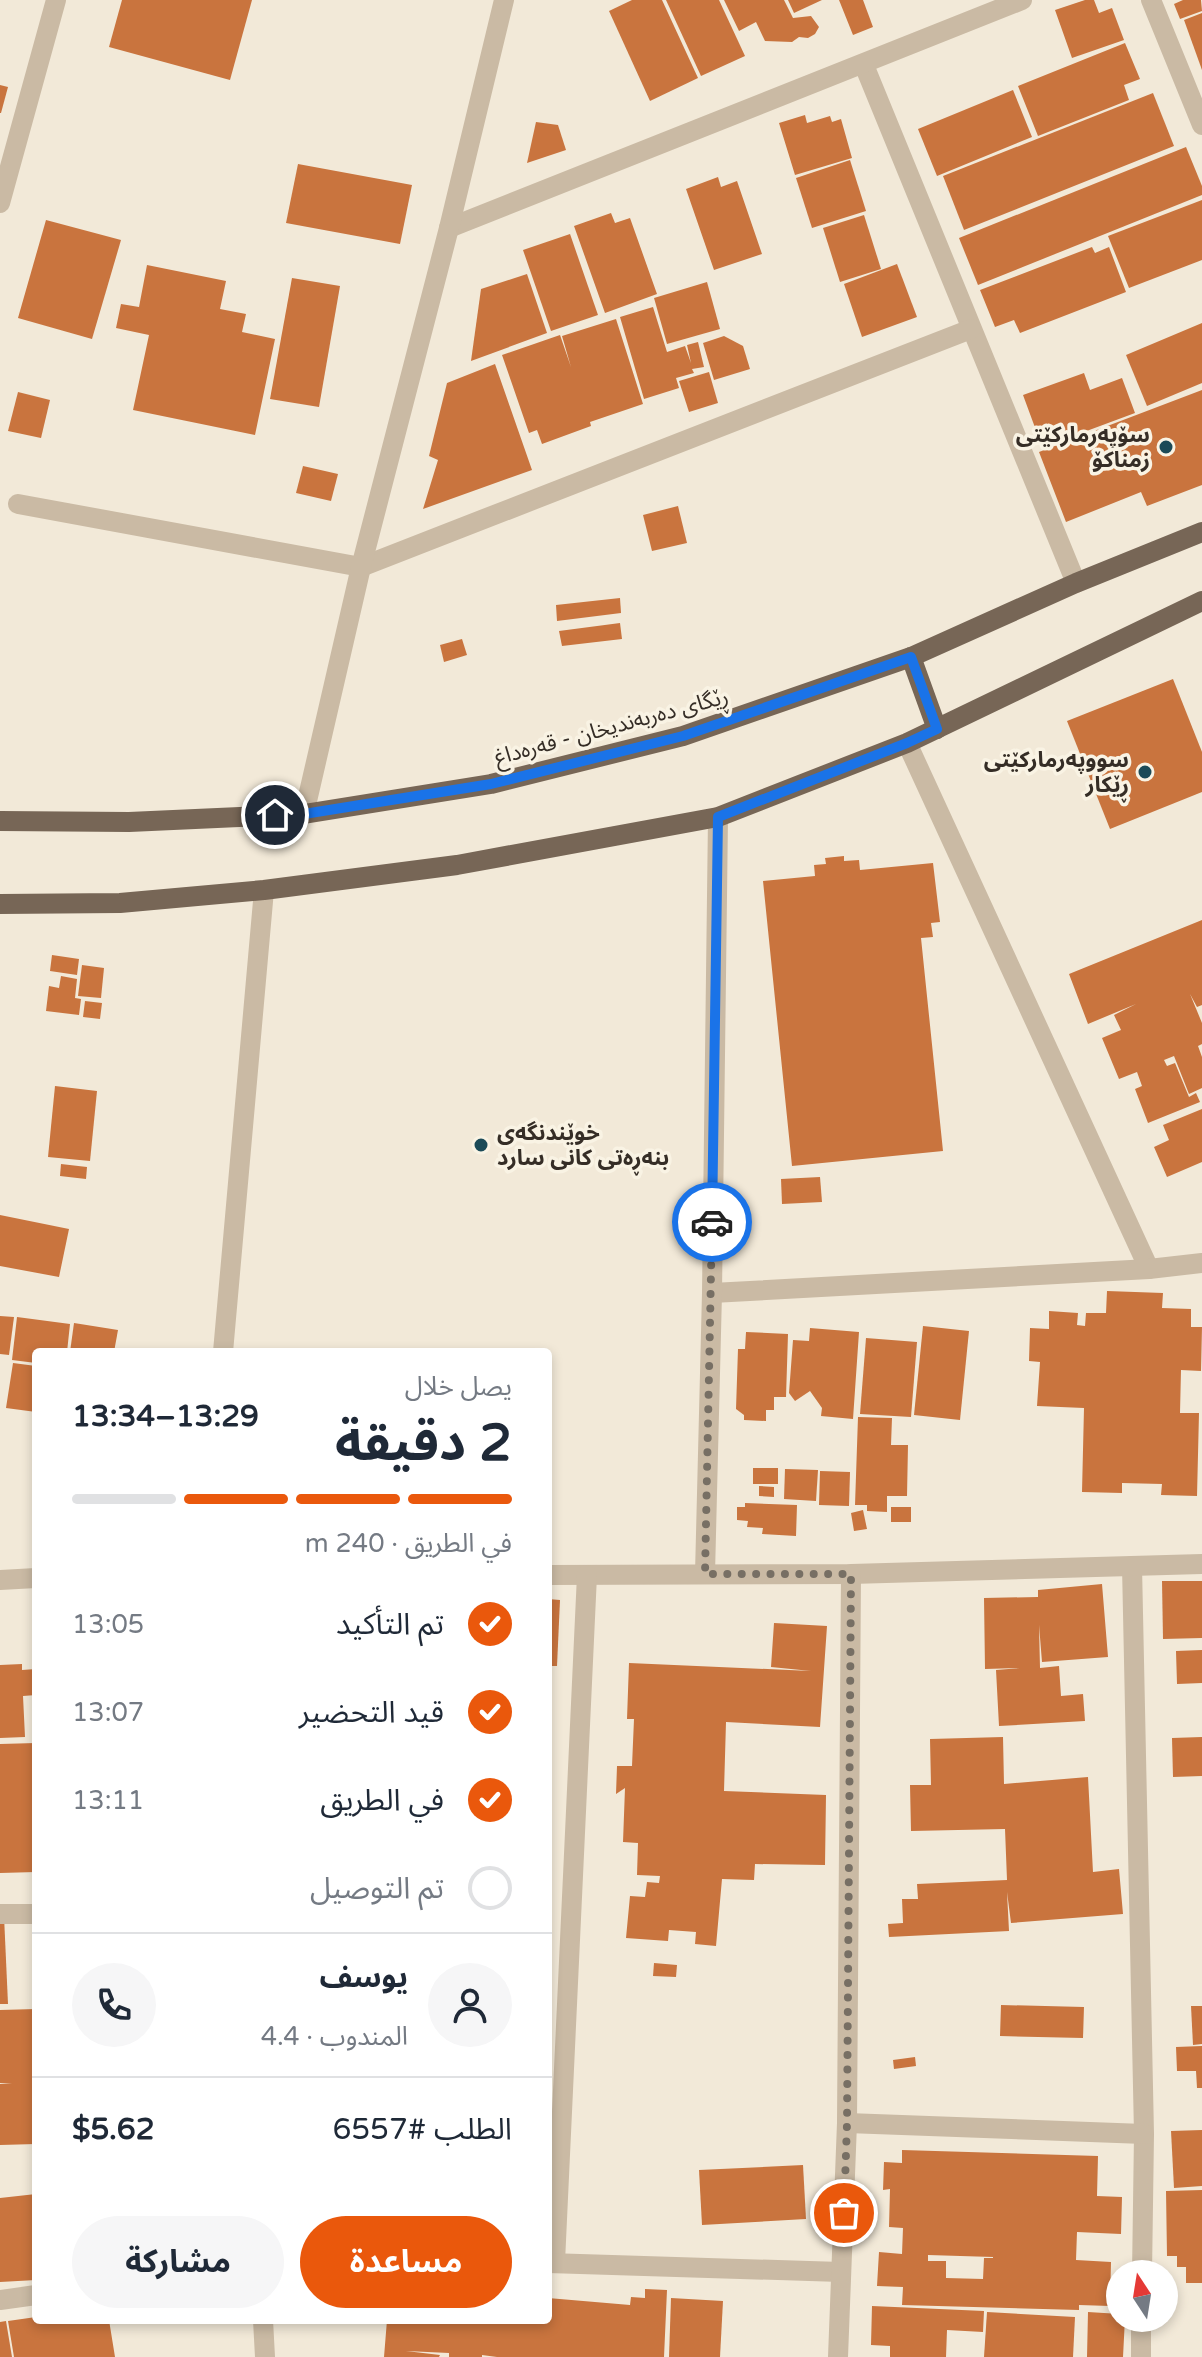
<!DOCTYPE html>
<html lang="ar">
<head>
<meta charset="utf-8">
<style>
  :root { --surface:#fff; --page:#f6f6f7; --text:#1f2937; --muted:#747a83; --line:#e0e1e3; --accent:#ea580c }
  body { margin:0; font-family:"Varela Round","Noto Sans Arabic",sans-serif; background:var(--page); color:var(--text); direction:rtl; height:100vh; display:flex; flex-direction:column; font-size:30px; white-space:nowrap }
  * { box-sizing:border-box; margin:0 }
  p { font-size:26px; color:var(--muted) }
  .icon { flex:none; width:44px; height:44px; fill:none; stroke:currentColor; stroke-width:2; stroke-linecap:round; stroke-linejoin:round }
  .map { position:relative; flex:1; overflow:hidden; direction:ltr }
  .sheet { position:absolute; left:32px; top:1348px; width:520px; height:976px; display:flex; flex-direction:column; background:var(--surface); border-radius:8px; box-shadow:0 4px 12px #0003; direction:rtl }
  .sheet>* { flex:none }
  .needle { width:52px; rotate:348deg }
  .controls { position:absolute; left:1106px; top:2260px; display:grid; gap:16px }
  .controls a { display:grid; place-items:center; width:72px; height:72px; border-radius:50%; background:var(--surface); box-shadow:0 4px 12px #0003; font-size:40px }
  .pin { position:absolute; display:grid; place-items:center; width:68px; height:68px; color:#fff; margin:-34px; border:4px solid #fff; border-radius:50%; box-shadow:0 2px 8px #0007 }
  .courier { position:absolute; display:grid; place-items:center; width:80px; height:80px; margin:-40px; border:6px solid #1a73e8; border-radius:50%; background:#fff; color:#222; box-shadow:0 2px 10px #0007 }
  .overview em { font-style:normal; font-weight:700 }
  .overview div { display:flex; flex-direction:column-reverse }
  .overview { display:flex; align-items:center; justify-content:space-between; height:136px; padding:0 40px }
  h1 { font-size:52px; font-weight:700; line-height:60px }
  .bar { display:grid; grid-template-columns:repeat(4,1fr); gap:12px 8px; align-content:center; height:96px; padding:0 40px }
  .bar i { height:10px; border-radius:6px; background:var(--line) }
  .bar .selected { background:var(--accent) }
  .bar p { grid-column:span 4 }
  .line { display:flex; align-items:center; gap:20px; padding:0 40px; border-top:2px solid var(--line) }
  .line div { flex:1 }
  .round { display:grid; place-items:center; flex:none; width:84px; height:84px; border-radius:42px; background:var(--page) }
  ol { padding:0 40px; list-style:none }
  li { display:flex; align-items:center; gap:24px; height:88px }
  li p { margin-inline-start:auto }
  li .icon { padding:8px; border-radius:50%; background:var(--accent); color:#fff; stroke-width:4 }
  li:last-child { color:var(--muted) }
  li i { width:44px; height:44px; border:4px solid var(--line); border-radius:50% }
  .button { display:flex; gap:16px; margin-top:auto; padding:16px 40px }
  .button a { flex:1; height:92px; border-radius:48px; background:var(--accent); color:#fff; font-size:32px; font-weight:700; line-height:92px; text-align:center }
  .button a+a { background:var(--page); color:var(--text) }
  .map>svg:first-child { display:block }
  .building { fill:#c9743e; fill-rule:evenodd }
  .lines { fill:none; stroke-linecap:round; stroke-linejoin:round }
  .lane { stroke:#cabaa4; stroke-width:20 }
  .street { stroke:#cabaa4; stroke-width:20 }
  .primary { stroke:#776656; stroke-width:20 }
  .done { stroke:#776f64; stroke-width:8; stroke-dasharray:0 14.4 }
  .route { stroke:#1a73e8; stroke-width:10 }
  .poi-dot { fill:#1b4a57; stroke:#f9f3e4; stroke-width:3 }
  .labels { text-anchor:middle; stroke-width:7; stroke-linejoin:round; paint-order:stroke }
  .poi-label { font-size:22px; font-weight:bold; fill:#352d26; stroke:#f9f3e4; text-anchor:end }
  .street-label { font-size:22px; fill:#352d26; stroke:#f9f3e4 }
</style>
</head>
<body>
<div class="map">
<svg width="1202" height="2357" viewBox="0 0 1202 2357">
  <rect width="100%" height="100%" fill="#f2e9d8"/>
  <!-- building -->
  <g class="building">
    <path d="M122 0H252L230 80 109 47Z"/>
    <path d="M632 0H662L698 78 650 101 609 11Z"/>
    <path d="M666 0H719L745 56 701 76Z"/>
    <path d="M724 0H784L793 18 811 16 819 27 815 34 808 38 799 37 792 42 765 41 756 22 739 31Z"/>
    <path d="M788 0H822L794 13Z"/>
    <path d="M839 0H863L873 27 853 35Z"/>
    <path d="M1085 0H1094L1099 13 1112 8 1124 40 1072 58 1055 10Z"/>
    <path d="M1183 0H1201L1202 11 1180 19 1174 4Z"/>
    <path d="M1202 13V70L1184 20Z"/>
    <path d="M1125 43 1140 79 1124 85 1129 100 1038 136 1018 86Z"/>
    <path d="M0 85 8 87 1 113H0Z"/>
    <path d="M1013 90 1032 137 937 176 918 129Z"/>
    <path d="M1153 93 1174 146 964 230 943 176Z"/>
    <path d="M805 115 807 123 830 116 832 122 841 119 852 158 795 175 779 123Z"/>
    <path d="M536 122 558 125 566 150 527 163Z"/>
    <path d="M1186 147 1202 186V195L978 285 959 238Z"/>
    <path d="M850 160 866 211 812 228 796 178Z"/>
    <path d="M298 164 412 185 400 244 286 223Z"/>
    <path d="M718 177 721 187 737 181 762 254 714 270 686 189Z"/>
    <path d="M1202 200V260L1129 288 1108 236Z"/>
    <path d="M611 213 615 223 630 218 657 294 605 313 574 226Z"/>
    <path d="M864 215 881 269 840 282 823 228Z"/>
    <path d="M46 220 121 240 92 339 18 318Z"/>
    <path d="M570 234 598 315 551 331 523 250Z"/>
    <path d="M1092 247 1095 253 1109 247 1126 292 1020 333 1014 320 995 327 980 290Z"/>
    <path d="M897 264 917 317 862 337 844 284Z"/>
    <path d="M147 265 226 281 220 309 246 314 242 332 275 339 255 435 133 410 149 335 116 328 121 304 139 307Z"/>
    <path d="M527 274 547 333 471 361 481 289Z"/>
    <path d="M292 278 340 286 319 407 270 399Z"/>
    <path d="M707 282 720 329 667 344 654 298Z"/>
    <path d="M653 307 667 352 685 346 691 363 687 345 698 342 704 367 692 369 694 373 676 378 679 388 644 399 620 317Z"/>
    <path d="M616 319 643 404 590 422 591 426 542 444 537 430 529 433 502 355 560 335 571 367 562 336Z"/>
    <path d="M1202 323V383L1147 406 1126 355Z"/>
    <path d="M724 336 743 346 750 369 714 380 703 343Z"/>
    <path d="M495 364 532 470 423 509 438 460 429 456 447 383Z"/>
    <path d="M709 372 718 403 689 412 679 381Z"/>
    <path d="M1084 373 1090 390 1122 378 1135 413 1057 442 1051 428 1037 433 1023 395Z"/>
    <path d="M1202 390V485L1147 506 1141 492 1066 522 1039 452Z"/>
    <path d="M18 392 50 400 41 438 8 431Z"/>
    <path d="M303 466 338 474 331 501 296 493Z"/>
    <path d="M678 506 687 543 652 551 643 515Z"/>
    <path d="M620 598 621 613 557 621 556 605Z"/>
    <path d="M620 623 622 639 562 646 559 631Z"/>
    <path d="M462 639 467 655 444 662 440 645Z"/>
    <path d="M1173 679 1202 752V792L1110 829 1067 721Z"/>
    <path d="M844 856V861L859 860 860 870 933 863 940 922 931 923 933 937 921 938 943 1151 792 1166 763 881 815 876 814 865 826 864 825 858Z"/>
    <path d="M1202 920V1005L1197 1007 1190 994 1202 1023V1044L1198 1046 1202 1057V1088L1189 1094 1174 1056 1164 1060 1167 1066 1175 1063 1189 1097 1196 1093 1200 1102 1148 1123 1135 1089 1142 1086 1137 1072 1119 1079 1102 1038 1121 1030 1114 1015 1136 1004 1088 1024 1069 974Z"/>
    <path d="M52 955 79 959 77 975 50 971Z"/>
    <path d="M82 965 104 968 101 998 78 996Z"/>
    <path d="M61 976 77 979 75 998 81 999 79 1015 46 1011 49 986 59 988Z"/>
    <path d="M85 1001 102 1003 100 1019 83 1017Z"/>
    <path d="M55 1086 97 1091 90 1161 48 1157Z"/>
    <path d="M1202 1109V1162L1167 1177 1154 1147 1169 1140 1163 1125Z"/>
    <path d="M61 1164 87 1167 86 1179 60 1176Z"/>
    <path d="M820 1177 822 1202 782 1204 781 1179Z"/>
    <path d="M0 1215 69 1229 59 1277 0 1266Z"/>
    <path d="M1107 1291 1163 1293 1162 1308 1191 1309V1327H1202L1201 1371 1181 1370 1180 1413H1199L1197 1496 1161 1495 1162 1484 1122 1483V1493L1082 1492 1084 1408 1037 1406 1040 1362 1029 1361 1030 1328 1049 1329V1311L1078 1313 1077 1325 1085 1326 1086 1313H1106Z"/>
    <path d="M0 1316 14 1317 9 1355 0 1354Z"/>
    <path d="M17 1317 70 1324 67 1352H36V1363L12 1360Z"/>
    <path d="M74 1323 118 1330 114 1352H70Z"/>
    <path d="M923 1326 969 1331 960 1420 914 1415Z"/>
    <path d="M810 1328 859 1332 853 1419 821 1416 822 1408 810 1391 795 1401 789 1393 793 1340 809 1341Z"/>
    <path d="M746 1332 788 1334 786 1397H774V1410H766V1421L744 1420V1415L736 1409 738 1349H745Z"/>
    <path d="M866 1338 917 1342 911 1417 860 1414Z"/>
    <path d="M13 1363 36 1366V1412L6 1408Z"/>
    <path d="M858 1417 892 1418 891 1445H908L907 1496H887V1512L867 1511V1505H855Z"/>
    <rect x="753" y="1468" width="25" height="16"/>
    <path d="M785 1469 818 1470 816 1501 784 1499Z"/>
    <path d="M820 1471 850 1472 849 1506 819 1505Z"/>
    <path d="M759 1486 774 1487V1497L759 1496Z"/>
    <path d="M745 1503 797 1505 796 1536 762 1534 763 1528 747 1527 748 1521 737 1520V1507H745Z"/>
    <rect x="891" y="1507" width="20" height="15"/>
    <path d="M863 1510 867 1529 854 1531 851 1513Z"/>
    <path d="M1162 1581H1202V1638L1163 1639Z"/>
    <path d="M1102 1584 1108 1657 1042 1662 1039 1625 1040 1668 1059 1666 1061 1696 1083 1694 1085 1721 999 1726 996 1670 1020 1668 985 1669 984 1598 1038 1597V1590Z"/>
    <path d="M548 1599 560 1600 557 1666H548Z"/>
    <path d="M774 1623 827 1626 820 1727 726 1722 724 1791 826 1795 825 1865 755 1864 754 1880 722 1879 716 1946 695 1944 696 1932 669 1930 668 1941 626 1938 630 1896 645 1897 647 1882 659 1883 660 1876 637 1875 638 1843 623 1842 625 1788 616 1794 617 1766H632L634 1719H627L629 1663 811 1671 771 1667Z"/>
    <path d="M1202 1650V1683L1177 1684 1176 1651Z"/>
    <path d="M22 1664V1670L36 1669V1695L23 1696 25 1737 0 1738V1665Z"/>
    <path d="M1003 1737 1004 1784 1088 1777 1093 1872 1119 1869 1123 1914 1011 1923 1007 1892 1009 1931 889 1937 888 1924 903 1923 902 1899H918L917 1884 1007 1880 1005 1829 911 1831 910 1785H931L930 1739Z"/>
    <path d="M1202 1737V1776L1173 1777 1172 1738Z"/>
    <path d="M36 1743V1872L0 1873V1744Z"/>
    <path d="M548 1864H551V1897L548 1898Z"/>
    <path d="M4 1916 8 2004H0V1917Z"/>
    <path d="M654 1963 677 1965 676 1977 653 1976Z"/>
    <path d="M1001 2005 1084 2007 1083 2038 1000 2036Z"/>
    <path d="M1191 2006H1202V2044L1193 2045Z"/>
    <path d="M36 2009V2144L0 2145V2084H12L0 2083V2010Z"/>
    <path d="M1202 2046V2088H1197L1196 2071H1177L1176 2047Z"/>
    <path d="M915 2057 916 2066 894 2069 893 2060Z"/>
    <path d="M1202 2130V2186L1174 2188 1171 2131Z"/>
    <path d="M902 2150 1098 2156 1097 2196 1122 2197 1121 2234 1077 2232 1076 2260 1111 2262 1110 2306 1079 2305V2310L902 2305 903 2287 877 2286 879 2252 902 2254 903 2228 889 2227 890 2189 883 2190 884 2162 902 2163ZM928 2255 993 2257V2258H984L983 2279 946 2278V2261H928Z"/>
    <path d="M803 2165 806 2219 702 2225 699 2170Z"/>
    <path d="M1202 2190V2283H1186V2267H1177V2256H1167L1166 2191Z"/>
    <path d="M36 2194V2280L0 2282V2198Z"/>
    <path d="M645 2289 667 2290 664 2357H497L482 2355V2357H449V2353L406 2351 440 2355 439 2357H384L387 2320H548V2298L630 2305 631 2297 645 2298Z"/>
    <path d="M671 2298 723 2301 720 2357H669Z"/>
    <path d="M872 2306 984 2311 983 2332 947 2330 946 2357H890V2346L871 2345Z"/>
    <path d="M987 2312 1075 2317 1073 2357H984Z"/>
    <path d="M1088 2312 1120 2314V2318H1125L1123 2357H1087Z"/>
    <path d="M36 2317V2320H109L115 2357H14L8 2321Z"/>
    <path d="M6 2321 12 2357H0V2322Z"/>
  </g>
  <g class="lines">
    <!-- lane -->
    <path class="lane" d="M0 203 56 0"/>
    <!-- street -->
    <g class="street">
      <path d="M1151 0 1202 125"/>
      <path d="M864 65 1076 583"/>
      <path d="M449 228 1022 0"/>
      <path d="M18 504 361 567 971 329"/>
      <path d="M907 743 1149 1269"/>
      <path d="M304 814 361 567 449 228 504 0"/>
      <path d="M712 1293 1149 1269 1202 1263"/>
      <path d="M223 1352 264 890"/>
      <path d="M1132 1566 1144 2134 1142 2274"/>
      <path d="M705 1574 712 1293 718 817"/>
      <path d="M548 1575 851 1574 1202 1564"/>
      <path d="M0 1580 36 1578"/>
      <path d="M0 1914H36"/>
      <path d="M847 2123 1144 2134"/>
      <path d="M555 2262 587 1575"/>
      <path d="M548 2263 841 2272"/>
      <path d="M0 2300 36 2295"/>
      <path d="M263 2320 265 2357"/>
      <path d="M838 2357 847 2123 851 1574"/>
      <path d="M1141 2357V2318"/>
    </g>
    <!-- primary -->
    <g class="primary">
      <path d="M911 657 937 729"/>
      <path d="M0 821 129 822 304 814 491 784 683 736 911 657 1076 583 1202 532"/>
      <path d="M0 904 120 903 264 890 457 865 718 817 907 743 1202 601"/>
    </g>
  </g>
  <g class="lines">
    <!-- done -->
    <path class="done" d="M712 1222 705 1574H851L847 2123 844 2213"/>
    <!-- route -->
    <path class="route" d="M275 815 304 814 491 784 683 736 911 657 937 729 907 743 718 817 712 1222"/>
  </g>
  <!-- markers -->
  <g class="poi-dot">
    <circle cx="1166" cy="447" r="8"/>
    <circle cx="1145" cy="772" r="8"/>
    <circle cx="481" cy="1145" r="8"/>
  </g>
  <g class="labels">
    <!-- poi labels -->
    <g class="poi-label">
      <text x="1150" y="442">سۆپەرمارکێتی<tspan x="1150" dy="25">زمناکۆ</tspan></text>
      <text x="1129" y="767">سووپەرمارکێتی<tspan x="1129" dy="25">ڕێکار</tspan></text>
      <text x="497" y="1140" text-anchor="start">خوێندنگەی<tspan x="497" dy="25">بنەڕەتی کانی سارد</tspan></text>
    </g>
    <!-- street labels -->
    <g class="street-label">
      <text transform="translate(611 726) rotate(-15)" y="8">ڕێگای دەربەندیخان - قەرەداغ</text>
    </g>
  </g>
</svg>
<div class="controls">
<a><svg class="needle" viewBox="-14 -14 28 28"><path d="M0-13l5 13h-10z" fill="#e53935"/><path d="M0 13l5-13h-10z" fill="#747a83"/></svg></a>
</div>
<div class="pin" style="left:844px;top:2213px;background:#ea580c"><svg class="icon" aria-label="bag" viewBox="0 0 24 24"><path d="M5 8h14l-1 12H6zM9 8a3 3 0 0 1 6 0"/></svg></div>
<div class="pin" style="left:275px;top:815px;background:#1f2937"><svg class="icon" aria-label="home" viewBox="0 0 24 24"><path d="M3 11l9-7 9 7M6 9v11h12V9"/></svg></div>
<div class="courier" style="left:712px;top:1222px"><svg class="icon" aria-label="car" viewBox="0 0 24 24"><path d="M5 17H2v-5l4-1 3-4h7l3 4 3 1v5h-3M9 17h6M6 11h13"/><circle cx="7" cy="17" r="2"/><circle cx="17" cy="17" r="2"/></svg></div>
<section class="sheet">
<div class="overview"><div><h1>2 دقيقة</h1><p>يصل خلال</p></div><em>13:29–13:34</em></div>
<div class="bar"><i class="selected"></i><i class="selected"></i><i class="selected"></i><i></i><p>في الطريق · 240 m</p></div>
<ol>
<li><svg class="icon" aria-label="check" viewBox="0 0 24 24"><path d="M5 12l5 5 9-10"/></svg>تم التأكيد<p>13:05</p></li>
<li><svg class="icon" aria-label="check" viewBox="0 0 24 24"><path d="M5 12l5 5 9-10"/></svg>قيد التحضير<p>13:07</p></li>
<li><svg class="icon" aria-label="check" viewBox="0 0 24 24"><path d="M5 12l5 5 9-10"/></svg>في الطريق<p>13:11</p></li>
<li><i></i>تم التوصيل</li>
</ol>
<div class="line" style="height:144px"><a class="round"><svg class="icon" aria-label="person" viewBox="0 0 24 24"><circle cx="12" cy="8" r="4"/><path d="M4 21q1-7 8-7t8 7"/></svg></a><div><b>يوسف</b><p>المندوب · 4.4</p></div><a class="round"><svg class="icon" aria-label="phone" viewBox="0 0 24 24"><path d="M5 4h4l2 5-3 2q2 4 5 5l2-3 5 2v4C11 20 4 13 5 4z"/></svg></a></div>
<div class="line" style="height:104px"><div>الطلب #6557</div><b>$5.62</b></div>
<div class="button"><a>مساعدة</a><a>مشاركة</a></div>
</section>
</div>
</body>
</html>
